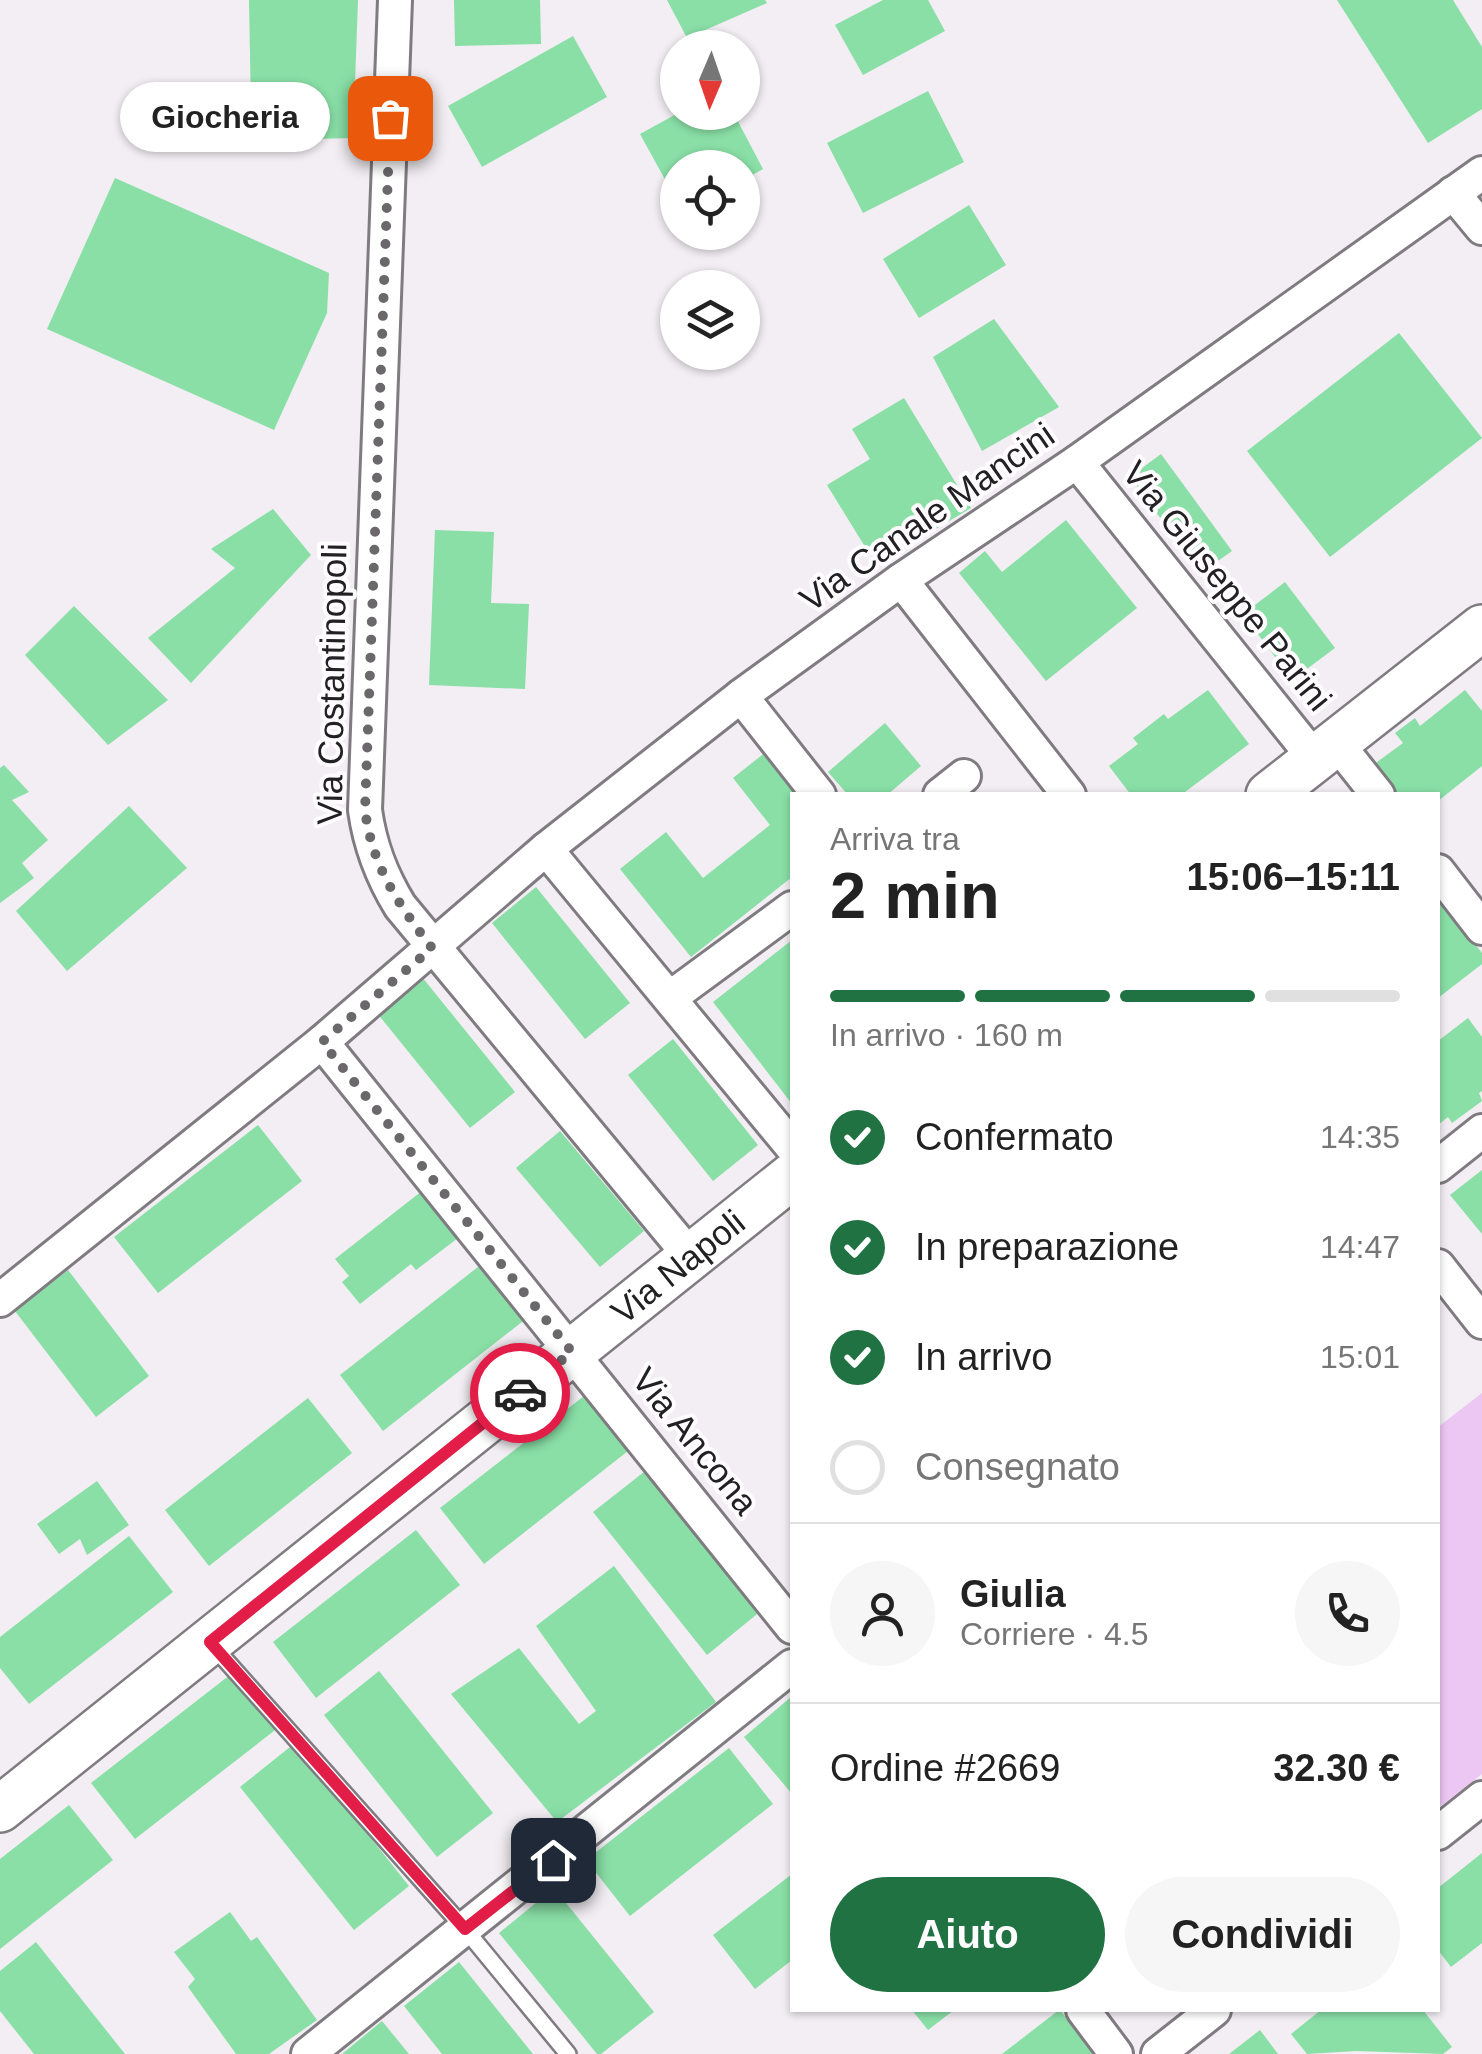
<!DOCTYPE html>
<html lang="it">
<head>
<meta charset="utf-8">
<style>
  :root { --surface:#fff; --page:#f6f6f6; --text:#222; --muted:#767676; --line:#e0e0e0; --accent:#207243 }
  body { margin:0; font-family:Arial,sans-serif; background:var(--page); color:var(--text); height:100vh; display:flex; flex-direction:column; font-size:38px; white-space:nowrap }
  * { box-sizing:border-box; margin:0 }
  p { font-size:32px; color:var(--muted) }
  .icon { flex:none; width:55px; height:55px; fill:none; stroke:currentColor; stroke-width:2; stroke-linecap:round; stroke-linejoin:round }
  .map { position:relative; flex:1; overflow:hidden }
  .sheet { position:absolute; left:790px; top:792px; width:650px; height:1220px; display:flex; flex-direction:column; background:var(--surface); border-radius:0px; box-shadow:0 2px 8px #0004 }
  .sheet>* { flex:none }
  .needle { width:65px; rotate:182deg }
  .buttons { position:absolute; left:660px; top:30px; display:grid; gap:20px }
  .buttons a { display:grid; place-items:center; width:100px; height:100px; border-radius:50%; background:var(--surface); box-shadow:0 2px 8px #0004; font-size:50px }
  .pin { position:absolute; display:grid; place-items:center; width:85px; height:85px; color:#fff; margin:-42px; border-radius:20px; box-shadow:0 5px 15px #0006 }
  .courier { position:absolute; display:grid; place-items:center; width:100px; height:100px; margin:-50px; border:8px solid #e11d48; border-radius:50%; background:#fff; color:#222; box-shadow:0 2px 12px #0007 }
  .bubble { position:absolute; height:70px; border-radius:35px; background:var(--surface); box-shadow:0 2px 8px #0004; font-size:32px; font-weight:700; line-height:70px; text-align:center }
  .headline em { font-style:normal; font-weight:700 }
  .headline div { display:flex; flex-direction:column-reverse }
  .headline { display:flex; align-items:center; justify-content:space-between; height:170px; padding:0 40px }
  h1 { font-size:65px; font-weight:700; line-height:75px }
  .bar { display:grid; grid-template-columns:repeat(4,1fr); gap:15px 10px; align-content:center; height:120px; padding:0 40px }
  .bar i { height:12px; border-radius:8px; background:var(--line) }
  .bar .current { background:var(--accent) }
  .bar p { grid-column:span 4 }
  .line { display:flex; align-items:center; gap:25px; padding:0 40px; border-top:2px solid var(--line) }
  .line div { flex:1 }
  .round { display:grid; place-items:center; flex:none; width:105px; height:105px; border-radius:52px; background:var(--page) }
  ol { padding:0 40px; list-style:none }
  li { display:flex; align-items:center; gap:30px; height:110px }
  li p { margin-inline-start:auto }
  li .icon { padding:10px; border-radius:50%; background:var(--accent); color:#fff; stroke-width:4 }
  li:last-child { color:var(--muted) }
  li i { width:55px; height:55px; border:5px solid var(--line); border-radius:50% }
  .button { display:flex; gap:20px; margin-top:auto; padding:20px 40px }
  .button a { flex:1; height:115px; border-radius:60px; background:var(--accent); color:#fff; font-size:40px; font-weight:700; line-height:115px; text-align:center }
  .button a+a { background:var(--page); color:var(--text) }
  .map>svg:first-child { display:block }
  .green { fill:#edc7f4 }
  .building { fill:#89dfa6 }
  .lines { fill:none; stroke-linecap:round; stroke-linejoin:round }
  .service-casing { stroke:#7f7b80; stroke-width:20 }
  .minor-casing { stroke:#7f7b80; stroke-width:38 }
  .secondary-casing { stroke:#7f7b80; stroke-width:50 }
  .service { stroke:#fff; stroke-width:15 }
  .minor { stroke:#fff; stroke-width:32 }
  .secondary { stroke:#fff; stroke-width:45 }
  .done { stroke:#6a686b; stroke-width:10; stroke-dasharray:0 18 }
  .route { stroke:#e11d48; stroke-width:12 }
  .labels { text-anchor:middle; stroke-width:8; stroke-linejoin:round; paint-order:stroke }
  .street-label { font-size:35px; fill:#212022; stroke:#fefcfe }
</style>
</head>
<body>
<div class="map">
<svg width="1482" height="2054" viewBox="0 0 1482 2054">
  <rect width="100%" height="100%" fill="#f2eef3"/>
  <!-- green -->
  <path class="green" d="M1482 1393V1774L1438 1808V1427Z"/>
  <!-- building -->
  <g class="building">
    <path d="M249 0H358L353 138 314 139 251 110Z"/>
    <path d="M454 0H540L541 44 455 46Z"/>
    <path d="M667 0H765L767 3 687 38Z"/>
    <path d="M883 0H928L945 31 863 75 835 25Z"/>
    <path d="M1337 0H1453L1482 47V109L1428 143Z"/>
    <path d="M573 36 607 97 482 167 448 106Z"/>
    <path d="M928 91 964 162 863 213 827 143Z"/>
    <path d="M680 112H733L763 169 742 181V168H678V203L640 134Z"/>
    <path d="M115 178 329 273 327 313 274 430 47 329Z"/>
    <path d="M969 205 1006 265 919 318 883 259Z"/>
    <path d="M994 319 1059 407 982 451 933 357Z"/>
    <path d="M1399 333 1482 438 1330 557 1247 451Z"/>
    <path d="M904 398 971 508 914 542 905 527 867 550 827 485 870 459 852 429Z"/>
    <path d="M1161 454 1232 551 1201 573 1130 477Z"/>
    <path d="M273 509 311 555 191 683 148 638 235 568 211 549Z"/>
    <path d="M1066 520 1137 608 1046 681 959 573 985 551 1002 572Z"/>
    <path d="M435 530 494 532 491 603 529 604 525 689 429 685Z"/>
    <path d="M1285 582 1335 648 1292 680 1243 614Z"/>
    <path d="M74 606 168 700 108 745 25 655Z"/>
    <path d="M1208 690 1249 744 1181 795H1131L1109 766 1138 744 1133 738 1164 714 1168 719Z"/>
    <path d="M1465 690 1482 711V766L1438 801V795H1396L1373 765 1403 743 1395 733 1415 718 1420 726Z"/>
    <path d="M885 723 921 766 887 795H848L828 772Z"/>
    <path d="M767 751 801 795H792V877L691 957 620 869 666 832 703 878 770 825 733 778Z"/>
    <path d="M4 765 29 792 12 800 48 840 22 863 34 878 0 903V768Z"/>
    <path d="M129 806 187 868 67 971 16 911Z"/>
    <path d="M1438 885 1457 921 1482 953V964L1438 998Z"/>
    <path d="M536 887 630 1003 585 1039 492 923Z"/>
    <path d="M792 940V1104L713 1002Z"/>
    <path d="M422 977 515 1092 470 1128 377 1013Z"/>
    <path d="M1468 1018 1482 1037V1091L1479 1093 1482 1101 1452 1123 1448 1117 1438 1125V1041Z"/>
    <path d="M673 1039 758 1145 713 1181 628 1075Z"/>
    <path d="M258 1125 302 1181 158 1293 114 1237Z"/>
    <path d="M560 1131 644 1231 600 1267 516 1168Z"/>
    <path d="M1482 1170V1234L1450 1195Z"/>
    <path d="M422 1191 458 1238 416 1270 411 1264 360 1304 342 1282 349 1276 335 1259Z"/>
    <path d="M483 1263 527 1318 383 1431 340 1375Z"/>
    <path d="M68 1270 149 1376 96 1417 15 1311Z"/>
    <path d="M584 1396 628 1451 484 1564 440 1508Z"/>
    <path d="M308 1398 352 1453 209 1566 165 1510Z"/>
    <path d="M649 1468 762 1610 707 1655 593 1512Z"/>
    <path d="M97 1481 129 1525 87 1555 80 1539 59 1554 37 1524Z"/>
    <path d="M416 1530 460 1585 316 1698 273 1642Z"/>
    <path d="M129 1536 173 1592 29 1704 0 1668V1637Z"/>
    <path d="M614 1566 716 1702 557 1822 451 1694 519 1648 579 1724 596 1711 536 1626Z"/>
    <path d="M235 1671 279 1727 135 1839 91 1783Z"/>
    <path d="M379 1671 493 1813 437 1857 324 1715Z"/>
    <path d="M792 1696V1794L744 1737Z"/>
    <path d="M295 1743 409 1886 354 1930 240 1787Z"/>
    <path d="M729 1748 773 1804 630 1916 586 1860Z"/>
    <path d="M69 1805 113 1860 0 1949V1859Z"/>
    <path d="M1482 1853V1943L1451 1967 1438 1950V1888Z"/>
    <path d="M792 1874V1960L755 1989 713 1935Z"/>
    <path d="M554 1888 654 2012 601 2054H597L499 1933Z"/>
    <path d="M230 1912 251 1941 257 1937 317 2020 269 2054H236L188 1987 195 1979 174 1952Z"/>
    <path d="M36 1942 125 2054H34L0 2011V1971Z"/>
    <path d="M459 1962 533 2054H442L404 2006Z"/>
    <path d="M912 2010H954L928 2030Z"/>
    <path d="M1060 2010 1094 2054H1002L1059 2010Z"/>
    <path d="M1321 2010H1423L1452 2047 1443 2054 1356 2051 1307 2054 1291 2034Z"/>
    <path d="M382 2021 409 2054H342Z"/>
    <path d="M1260 2030 1278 2054H1229Z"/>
  </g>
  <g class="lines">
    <defs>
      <path id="service" d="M213 1646 465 1929 568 2054"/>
      <g id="minor">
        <path d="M395 0 365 810C370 846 381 875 400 906L691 1257"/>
        <path d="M1453 193 1482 228"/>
        <path d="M1077 462 1315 759"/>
        <path d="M901 580 1069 795"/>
        <path d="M741 696 819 795"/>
        <path d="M1336 742 1378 795"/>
        <path d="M940 795 964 776"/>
        <path d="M546 849 792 1147"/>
        <path d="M1438 871 1482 928"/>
        <path d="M671 997 792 908"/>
        <path d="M322 1042 792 1627"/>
        <path d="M1438 1166 1482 1131"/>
        <path d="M1438 1266 1482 1322"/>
        <path d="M0 1300 322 1042 546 849 741 696 901 580 1077 462 1482 173"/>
        <path d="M1438 1833 1482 1798"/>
        <path d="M1083 2010 1116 2054"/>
        <path d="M308 2054 792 1666"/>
        <path d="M1158 2054 1214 2010"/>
      </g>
      <g id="secondary">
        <path d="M1269 795 1482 628"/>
        <path id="s1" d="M0 1809 792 1176"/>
      </g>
    </defs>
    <!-- service casing -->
    <use href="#service" class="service-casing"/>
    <!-- minor casing -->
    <use href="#minor" class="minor-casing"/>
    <!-- secondary casing -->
    <use href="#secondary" class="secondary-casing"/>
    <!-- service -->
    <use href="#service" class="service"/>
    <!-- minor -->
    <use href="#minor" class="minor"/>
    <!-- secondary -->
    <use href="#secondary" class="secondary"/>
  </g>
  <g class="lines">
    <!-- done -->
    <path class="done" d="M390 118 365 810C372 866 398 904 432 948L322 1042 572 1352 520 1393"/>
    <!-- route -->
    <path class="route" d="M520 1393 210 1642 465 1929 553 1860"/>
  </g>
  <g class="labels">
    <!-- street labels -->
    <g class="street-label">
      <text transform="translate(927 517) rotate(-35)" y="12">Via Canale Mancini</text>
      <text transform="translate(1227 586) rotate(51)" y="12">Via Giuseppe Parini</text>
      <text transform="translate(332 684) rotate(-89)" y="12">Via Costantinopoli</text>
      <text dy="12" stroke="none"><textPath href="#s1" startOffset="868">Via Napoli</textPath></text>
      <text transform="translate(695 1441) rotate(51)" y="12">Via Ancona</text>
    </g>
  </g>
</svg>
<div class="buttons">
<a><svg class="needle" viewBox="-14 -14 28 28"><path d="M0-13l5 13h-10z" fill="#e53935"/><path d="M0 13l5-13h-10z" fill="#767676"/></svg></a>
<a><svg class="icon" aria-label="locate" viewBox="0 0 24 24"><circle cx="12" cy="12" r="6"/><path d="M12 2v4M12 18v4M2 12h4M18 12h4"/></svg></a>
<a><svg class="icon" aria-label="layers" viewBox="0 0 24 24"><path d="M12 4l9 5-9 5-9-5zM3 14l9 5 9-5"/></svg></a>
</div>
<div class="pin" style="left:390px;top:118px;background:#ea580c"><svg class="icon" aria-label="bag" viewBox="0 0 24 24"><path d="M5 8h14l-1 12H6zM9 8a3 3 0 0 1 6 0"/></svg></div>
<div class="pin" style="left:553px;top:1860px;background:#1f2937"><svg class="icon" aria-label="home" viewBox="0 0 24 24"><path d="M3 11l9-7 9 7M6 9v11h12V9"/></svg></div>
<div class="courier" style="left:520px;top:1393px"><svg class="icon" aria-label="car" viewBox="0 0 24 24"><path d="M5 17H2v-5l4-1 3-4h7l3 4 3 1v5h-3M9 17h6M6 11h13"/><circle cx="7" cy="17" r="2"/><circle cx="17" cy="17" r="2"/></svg></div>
<div class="bubble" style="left:120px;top:82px;width:210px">Giocheria</div>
<section class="sheet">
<div class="headline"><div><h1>2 min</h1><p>Arriva tra</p></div><em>15:06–15:11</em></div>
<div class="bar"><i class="current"></i><i class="current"></i><i class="current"></i><i></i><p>In arrivo · 160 m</p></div>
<ol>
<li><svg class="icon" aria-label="check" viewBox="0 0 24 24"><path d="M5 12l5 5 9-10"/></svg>Confermato<p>14:35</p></li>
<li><svg class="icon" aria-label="check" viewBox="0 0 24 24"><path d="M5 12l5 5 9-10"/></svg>In preparazione<p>14:47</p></li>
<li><svg class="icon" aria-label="check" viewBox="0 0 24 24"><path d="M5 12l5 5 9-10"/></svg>In arrivo<p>15:01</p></li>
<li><i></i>Consegnato</li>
</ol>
<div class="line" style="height:180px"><a class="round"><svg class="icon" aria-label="person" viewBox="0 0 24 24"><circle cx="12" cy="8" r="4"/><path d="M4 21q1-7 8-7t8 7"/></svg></a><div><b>Giulia</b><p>Corriere · 4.5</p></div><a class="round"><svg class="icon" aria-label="phone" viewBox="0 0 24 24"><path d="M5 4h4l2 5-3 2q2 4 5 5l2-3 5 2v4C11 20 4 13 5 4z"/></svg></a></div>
<div class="line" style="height:130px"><div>Ordine #2669</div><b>32.30 €</b></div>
<div class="button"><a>Aiuto</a><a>Condividi</a></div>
</section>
</div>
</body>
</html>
